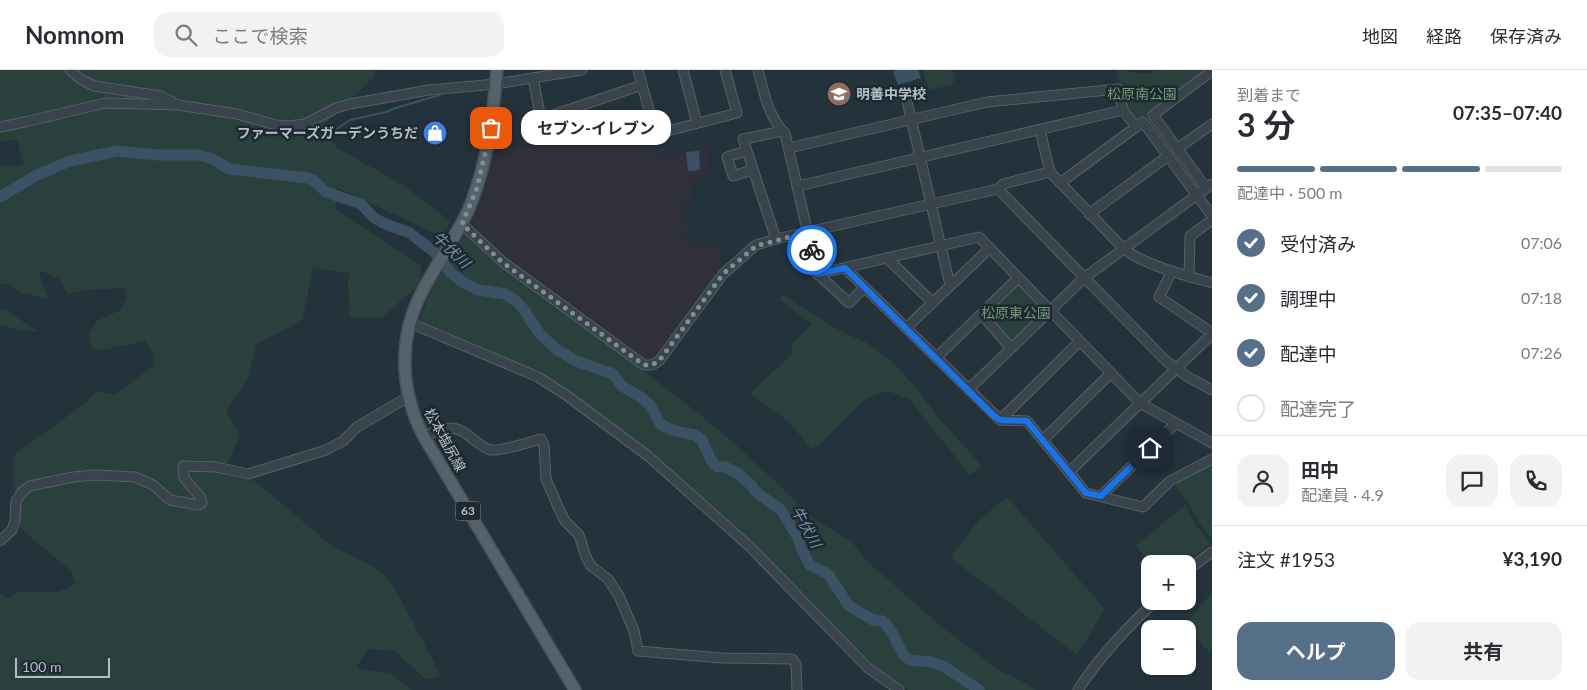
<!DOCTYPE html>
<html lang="ja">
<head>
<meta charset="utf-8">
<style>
  :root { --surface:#fff; --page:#f2f2f3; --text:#2b2b33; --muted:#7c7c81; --line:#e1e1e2; --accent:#577089 }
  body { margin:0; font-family:Lato,"Noto Sans JP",sans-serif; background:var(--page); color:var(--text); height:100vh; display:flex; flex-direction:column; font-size:19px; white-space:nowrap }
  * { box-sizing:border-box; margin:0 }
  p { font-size:16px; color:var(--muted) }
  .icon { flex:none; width:28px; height:28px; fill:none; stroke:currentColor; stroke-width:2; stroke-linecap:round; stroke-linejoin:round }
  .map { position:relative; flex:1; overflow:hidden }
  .panel { display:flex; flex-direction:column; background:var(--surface); width:375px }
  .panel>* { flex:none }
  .fabs { position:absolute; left:1141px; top:485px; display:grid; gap:10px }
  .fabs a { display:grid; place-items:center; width:55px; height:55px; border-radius:10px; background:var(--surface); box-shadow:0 1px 4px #0004; font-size:25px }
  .scale { position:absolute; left:15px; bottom:12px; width:95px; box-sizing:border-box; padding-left:5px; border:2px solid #b3bec7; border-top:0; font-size:14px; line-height:18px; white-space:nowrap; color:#b3bec7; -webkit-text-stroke:4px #1d2830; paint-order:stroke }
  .pin { position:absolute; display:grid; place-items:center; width:42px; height:42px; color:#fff; margin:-21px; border-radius:10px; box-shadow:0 2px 8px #0006 }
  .courier { position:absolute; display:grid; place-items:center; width:50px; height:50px; margin:-25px; border:4px solid #1a73e8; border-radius:50%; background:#fff; color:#222; box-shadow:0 1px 6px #0007 }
  .bubble { position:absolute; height:35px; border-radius:15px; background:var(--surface); box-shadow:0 1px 4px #0004; font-size:16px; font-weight:700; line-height:35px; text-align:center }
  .summary em { font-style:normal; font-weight:700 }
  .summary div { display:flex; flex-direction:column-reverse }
  .summary { display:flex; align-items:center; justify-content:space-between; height:85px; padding:0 25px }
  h1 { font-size:32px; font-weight:700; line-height:38px }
  .bar { display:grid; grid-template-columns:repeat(4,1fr); gap:8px 5px; align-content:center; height:60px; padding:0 25px }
  .bar i { height:6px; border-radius:4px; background:var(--line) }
  .bar .active { background:var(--accent) }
  .bar p { grid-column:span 4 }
  .line { display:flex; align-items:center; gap:12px; padding:0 25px; border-top:1px solid var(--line) }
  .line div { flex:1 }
  .round { display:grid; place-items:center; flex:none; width:52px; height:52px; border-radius:15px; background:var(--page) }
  ol { padding:0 25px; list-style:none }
  li { display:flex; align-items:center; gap:15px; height:55px }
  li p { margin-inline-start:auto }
  li .icon { padding:5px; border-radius:50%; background:var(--accent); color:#fff; stroke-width:4 }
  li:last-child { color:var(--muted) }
  li i { width:28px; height:28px; border:2px solid var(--line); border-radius:50% }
  .button { display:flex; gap:10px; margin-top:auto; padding:10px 25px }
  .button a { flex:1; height:58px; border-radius:15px; background:var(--accent); color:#fff; font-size:20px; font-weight:700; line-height:58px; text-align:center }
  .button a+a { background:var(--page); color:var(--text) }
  header { display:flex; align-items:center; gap:30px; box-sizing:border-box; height:70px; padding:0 25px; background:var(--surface); border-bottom:1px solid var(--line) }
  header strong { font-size:24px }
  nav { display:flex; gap:28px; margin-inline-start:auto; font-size:18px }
  .search { width:350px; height:45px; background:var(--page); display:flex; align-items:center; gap:12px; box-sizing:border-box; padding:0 18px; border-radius:15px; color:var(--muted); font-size:19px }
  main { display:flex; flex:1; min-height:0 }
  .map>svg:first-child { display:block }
  .medical { fill:#30303c }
  .green { fill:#29403d }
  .water { fill:#3a5263 }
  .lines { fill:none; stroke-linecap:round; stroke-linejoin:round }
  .stream { stroke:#3a5263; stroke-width:2 }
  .river { stroke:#3a5263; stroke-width:11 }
  .minor-casing { stroke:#566169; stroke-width:11 }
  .major-casing { stroke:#444f57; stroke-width:14 }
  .minor { stroke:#38434b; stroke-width:9 }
  .major { stroke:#56626b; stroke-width:11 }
  .done { stroke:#818d96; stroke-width:5; stroke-dasharray:0 9 }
  .route { stroke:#1a73e8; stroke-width:6 }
  .labels { text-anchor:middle; stroke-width:5; stroke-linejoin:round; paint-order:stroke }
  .shield { fill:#1d2830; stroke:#86919a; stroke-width:1 }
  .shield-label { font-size:12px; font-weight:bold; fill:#b3bec7 }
  .poi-label { font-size:14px; font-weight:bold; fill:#b3bec7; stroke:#1d2830; text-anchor:start }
  .park-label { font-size:14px; fill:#739b75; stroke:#1d2830 }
  .street-label { font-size:14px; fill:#b3bec7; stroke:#1d2830 }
  .water-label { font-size:15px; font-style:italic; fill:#7594a9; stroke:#1d2830 }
</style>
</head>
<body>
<header>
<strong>Nomnom</strong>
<div class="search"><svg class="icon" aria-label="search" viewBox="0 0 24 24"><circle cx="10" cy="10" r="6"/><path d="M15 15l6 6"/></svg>ここで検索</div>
<nav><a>地図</a><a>経路</a><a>保存済み</a></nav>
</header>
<main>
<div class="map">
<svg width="1212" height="620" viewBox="0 0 1212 620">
  <rect width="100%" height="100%" fill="#24323b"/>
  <!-- medical -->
  <path class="medical" d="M645 46 656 89 707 76 711 110 692 111 693 131 680 139V141L693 161 687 164 682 163 680 165 695 177 706 173 713 176 720 182 722 188 720 195 722 196 704 217 654 288 649 290 645 289 501 182 474 155 472 148 483 124 492 83 589 65 587 59Z"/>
  <!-- green -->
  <g class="green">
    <path d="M0 0H374L375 6 322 57 337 78 403 115 450 151 444 168 337 117 336 140 421 195 420 214 381 248 350 247 348 216 349 203 313 198 303 249 284 260 257 273 247 311 226 341 240 364 223 405 255 411 333 477 381 501 397 522 441 606 425 609 395 581 368 579 359 592 357 599 390 603 412 620H0V523L8 529 18 522H57L76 514 72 502 20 458 13 406 14 385 85 333 97 321 115 325 153 296 154 286 145 271 103 280 93 279 89 264 97 251 120 240 127 229 124 218 88 220 68 224 59 208 38 200 48 230 20 222 9 214H0V96L24 95 17 70 0 71Z"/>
    <path d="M923 0H952L955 10 951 15 929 20Z"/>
    <path d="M1117 0 1147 4 1156 0H1209L1138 51H1135L1125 37Z"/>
    <path d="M465 164H469L498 192 524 214 601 268 694 340 734 373 816 450 852 472 866 490 936 552 1000 601 1020 610 1036 620H908L859 584 756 476 637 372 547 307 421 253 419 251 432 218Z"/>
    <path d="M1020 214 1044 239 1045 242 1013 272H1010L987 244 1016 215Z"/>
    <path d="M783 225 842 262 867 273 887 287 912 313 938 347 982 396 970 405 908 328 887 321 865 329 818 376 811 379 789 352 750 323 791 285 792 273 812 254 779 229Z"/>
    <path d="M0 239 6 240 38 262 19 260 0 255Z"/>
    <path d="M1212 392V469L1199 453 1188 432 1173 413Z"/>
    <path d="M1007 427 1104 538V540L1077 585 950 487 979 450Z"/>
    <path d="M1185 435 1196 455 1211 474 1183 494H1150V505L1138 493 1145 487 1136 476Z"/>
    <path d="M1212 522V583L1204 577 1186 554Z"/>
  </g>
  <!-- water -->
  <g class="water">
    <path d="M897 0H918L921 8 898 15 893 1Z"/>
    <path d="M699 81 700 100 688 101 686 82Z"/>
  </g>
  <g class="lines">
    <!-- stream -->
    <g class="stream">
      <path d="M772 35 779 48"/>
      <path d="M325 67 350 50 386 42 399 37 440 25"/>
    </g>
    <!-- river -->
    <path class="river" d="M0 127 37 105 70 91 117 81 158 85H199L213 89 229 99 308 108 314 111 326 122 361 134 373 147 383 153 410 163 434 182 452 204 464 213 479 220 505 224 516 231 524 240 539 263 556 279 576 291 613 304 622 316 642 328 650 335 661 355 675 361 695 365 702 370 711 390 717 397H725L737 403 750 414 757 423 781 440 798 468 801 478 810 495 828 504 849 536 873 550 883 551 891 561 904 586 910 590 931 592 945 597 979 620"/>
    <defs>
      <g id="minor">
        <path d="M70 0 80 9 94 16 161 26 176 34"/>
        <path d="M683 0 697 53"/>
        <path d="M758 0C764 22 768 47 785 63L817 204 979 167 1140 333 1212 373"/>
        <path d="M533 8 541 49 642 15 638 0"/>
        <path d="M642 15 656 64 737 43 725 0"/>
        <path d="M906 27 950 215"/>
        <path d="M0 57 25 52 105 33 178 35 237 44 276 55 288 56 305 54 336 38 350 34 429 20 496 14 582 0"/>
        <path d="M1040 60 1050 102"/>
        <path d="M789 78 987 32 1118 19 1123 40"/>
        <path d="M1177 79 1212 54"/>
        <path d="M746 81 727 87 733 106 752 100"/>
        <path d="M1060 113 1136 57"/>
        <path d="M798 116 1123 40 1136 57 1143 52 1212 146"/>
        <path d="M1206 118 1153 45 1212 1"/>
        <path d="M998 119 1166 291 1188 307 1212 320"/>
        <path d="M1089 144 1168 86"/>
        <path d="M462 154 503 192 644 295H652L659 291 723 204 756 175 776 169 998 119 1003 114 1050 102 1124 179C1147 196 1184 205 1212 213"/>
        <path d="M776 169 743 69 783 61"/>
        <path d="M887 188 932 232"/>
        <path d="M845 198 995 345 1000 350 1027 351 1086 423 1143 437 1170 411 1212 389"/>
        <path d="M1172 201 1159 227 1212 263"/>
        <path d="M818 204 849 233 864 218"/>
        <path d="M1189 207 1190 166 1212 150"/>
        <path d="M982 245 1011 278"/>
        <path d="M410 253 538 307 566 325 648 386 749 476 868 598 899 620"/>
        <path d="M906 258 990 178"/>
        <path d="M936 288 1018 208"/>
        <path d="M969 319 1084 208 1212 114"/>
        <path d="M1000 350 1079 272"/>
        <path d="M424 367C445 356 456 353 474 370 479 374 485 379 491 380 502 381 530 372 541 369L544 375 546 409 559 439 565 451 579 465 586 487 591 496 608 509 619 526 634 561 638 581 722 588 792 589 796 594 797 620"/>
        <path d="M1043 370 1111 303"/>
        <path d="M1069 402 1212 264"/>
        <path d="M1101 426 1175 354"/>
        <path d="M0 471 12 460 15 450 16 431 22 422 30 416 73 407 95 405 135 407 153 415 170 430 198 435 202 433 201 428 184 408 183 396 216 397 248 404 326 380 343 371 357 357 408 327"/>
        <path d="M1188 500 1212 482"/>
        <path d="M1078 620C1100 586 1126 559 1155 531"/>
      </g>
      <path id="major" d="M497 0C493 44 488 89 472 131 459 165 435 194 419 228 398 272 401 324 424 367L575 620"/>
    </defs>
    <!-- minor casing -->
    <use href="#minor" class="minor-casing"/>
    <!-- major casing -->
    <use href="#major" class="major-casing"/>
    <!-- minor -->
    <use href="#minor" class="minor"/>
    <!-- major -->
    <use href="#major" class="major"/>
  </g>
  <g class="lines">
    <!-- done -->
    <path class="done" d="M491 58 477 118 462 154 502 192 644 295H652L659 291 723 204 756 176 808 162 812 180"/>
    <!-- route -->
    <path class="route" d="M812 180 817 204 845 198 994 346 1000 350 1027 351 1086 423 1101 426 1150 378"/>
  </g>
  <!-- icons -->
  <defs>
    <symbol id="school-disc" viewBox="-11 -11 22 22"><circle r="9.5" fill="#8d6e63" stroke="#1d2830"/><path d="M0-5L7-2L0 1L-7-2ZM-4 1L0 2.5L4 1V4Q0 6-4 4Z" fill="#fff"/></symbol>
    <symbol id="shop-disc" viewBox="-11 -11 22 22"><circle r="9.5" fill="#3f7fe0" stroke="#1d2830"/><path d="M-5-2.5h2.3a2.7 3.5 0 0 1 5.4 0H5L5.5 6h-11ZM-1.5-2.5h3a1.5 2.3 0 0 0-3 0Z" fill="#fff"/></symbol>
  </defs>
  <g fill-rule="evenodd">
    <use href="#school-disc" x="825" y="10" width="28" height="28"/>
    <use href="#shop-disc" x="421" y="49" width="28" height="28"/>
  </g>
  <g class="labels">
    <!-- shield labels -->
    <rect class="shield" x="455.5" y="431.5" width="25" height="19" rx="4"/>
    <g class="shield-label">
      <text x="468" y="445">63</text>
    </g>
    <!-- poi labels -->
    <g class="poi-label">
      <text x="856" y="29">明善中学校</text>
      <text x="418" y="68" text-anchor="end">ファーマーズガーデンうちだ</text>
    </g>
    <!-- park labels -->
    <g class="park-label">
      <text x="1142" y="29">松原南公園</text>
      <text x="1016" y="248">松原東公園</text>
    </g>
    <!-- street labels -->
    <g class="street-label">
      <text transform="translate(445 370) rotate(61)" y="5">松本塩尻線</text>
    </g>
    <!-- water labels -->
    <g class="water-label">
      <text transform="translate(451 180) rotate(44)" y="5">牛伏川</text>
      <text transform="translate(806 457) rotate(61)" y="5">牛伏川</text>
    </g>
  </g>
</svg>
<div class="fabs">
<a>+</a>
<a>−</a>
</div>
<div class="scale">100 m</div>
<div class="pin" style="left:491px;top:58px;background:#ea580c"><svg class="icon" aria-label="bag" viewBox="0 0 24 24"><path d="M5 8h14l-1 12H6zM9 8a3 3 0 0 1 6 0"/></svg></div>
<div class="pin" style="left:1150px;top:378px;background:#1f2937"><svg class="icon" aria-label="home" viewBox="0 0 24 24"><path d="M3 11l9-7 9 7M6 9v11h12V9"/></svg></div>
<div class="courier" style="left:812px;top:180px"><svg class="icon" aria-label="bike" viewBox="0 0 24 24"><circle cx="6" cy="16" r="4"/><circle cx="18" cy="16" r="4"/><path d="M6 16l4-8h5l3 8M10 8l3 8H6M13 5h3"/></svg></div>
<div class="bubble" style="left:521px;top:40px;width:150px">セブン-イレブン</div>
</div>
<section class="panel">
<div class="summary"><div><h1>3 分</h1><p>到着まで</p></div><em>07:35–07:40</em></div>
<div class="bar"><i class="active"></i><i class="active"></i><i class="active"></i><i></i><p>配達中 · 500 m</p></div>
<ol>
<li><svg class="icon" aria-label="check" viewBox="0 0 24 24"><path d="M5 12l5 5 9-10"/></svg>受付済み<p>07:06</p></li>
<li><svg class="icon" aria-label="check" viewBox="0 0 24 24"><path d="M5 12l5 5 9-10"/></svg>調理中<p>07:18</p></li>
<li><svg class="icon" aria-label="check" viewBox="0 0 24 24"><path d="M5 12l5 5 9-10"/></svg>配達中<p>07:26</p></li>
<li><i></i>配達完了</li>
</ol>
<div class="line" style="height:90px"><a class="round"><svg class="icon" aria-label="person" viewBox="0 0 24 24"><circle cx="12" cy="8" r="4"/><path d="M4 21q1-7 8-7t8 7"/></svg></a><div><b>田中</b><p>配達員 · 4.9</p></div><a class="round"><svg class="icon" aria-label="chat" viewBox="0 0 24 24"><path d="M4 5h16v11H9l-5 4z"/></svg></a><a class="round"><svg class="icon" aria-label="phone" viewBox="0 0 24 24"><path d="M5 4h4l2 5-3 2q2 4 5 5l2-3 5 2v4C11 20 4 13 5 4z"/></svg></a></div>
<div class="line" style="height:65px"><div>注文 #1953</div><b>¥3,190</b></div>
<div class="button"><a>ヘルプ</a><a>共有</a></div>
</section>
</main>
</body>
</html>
